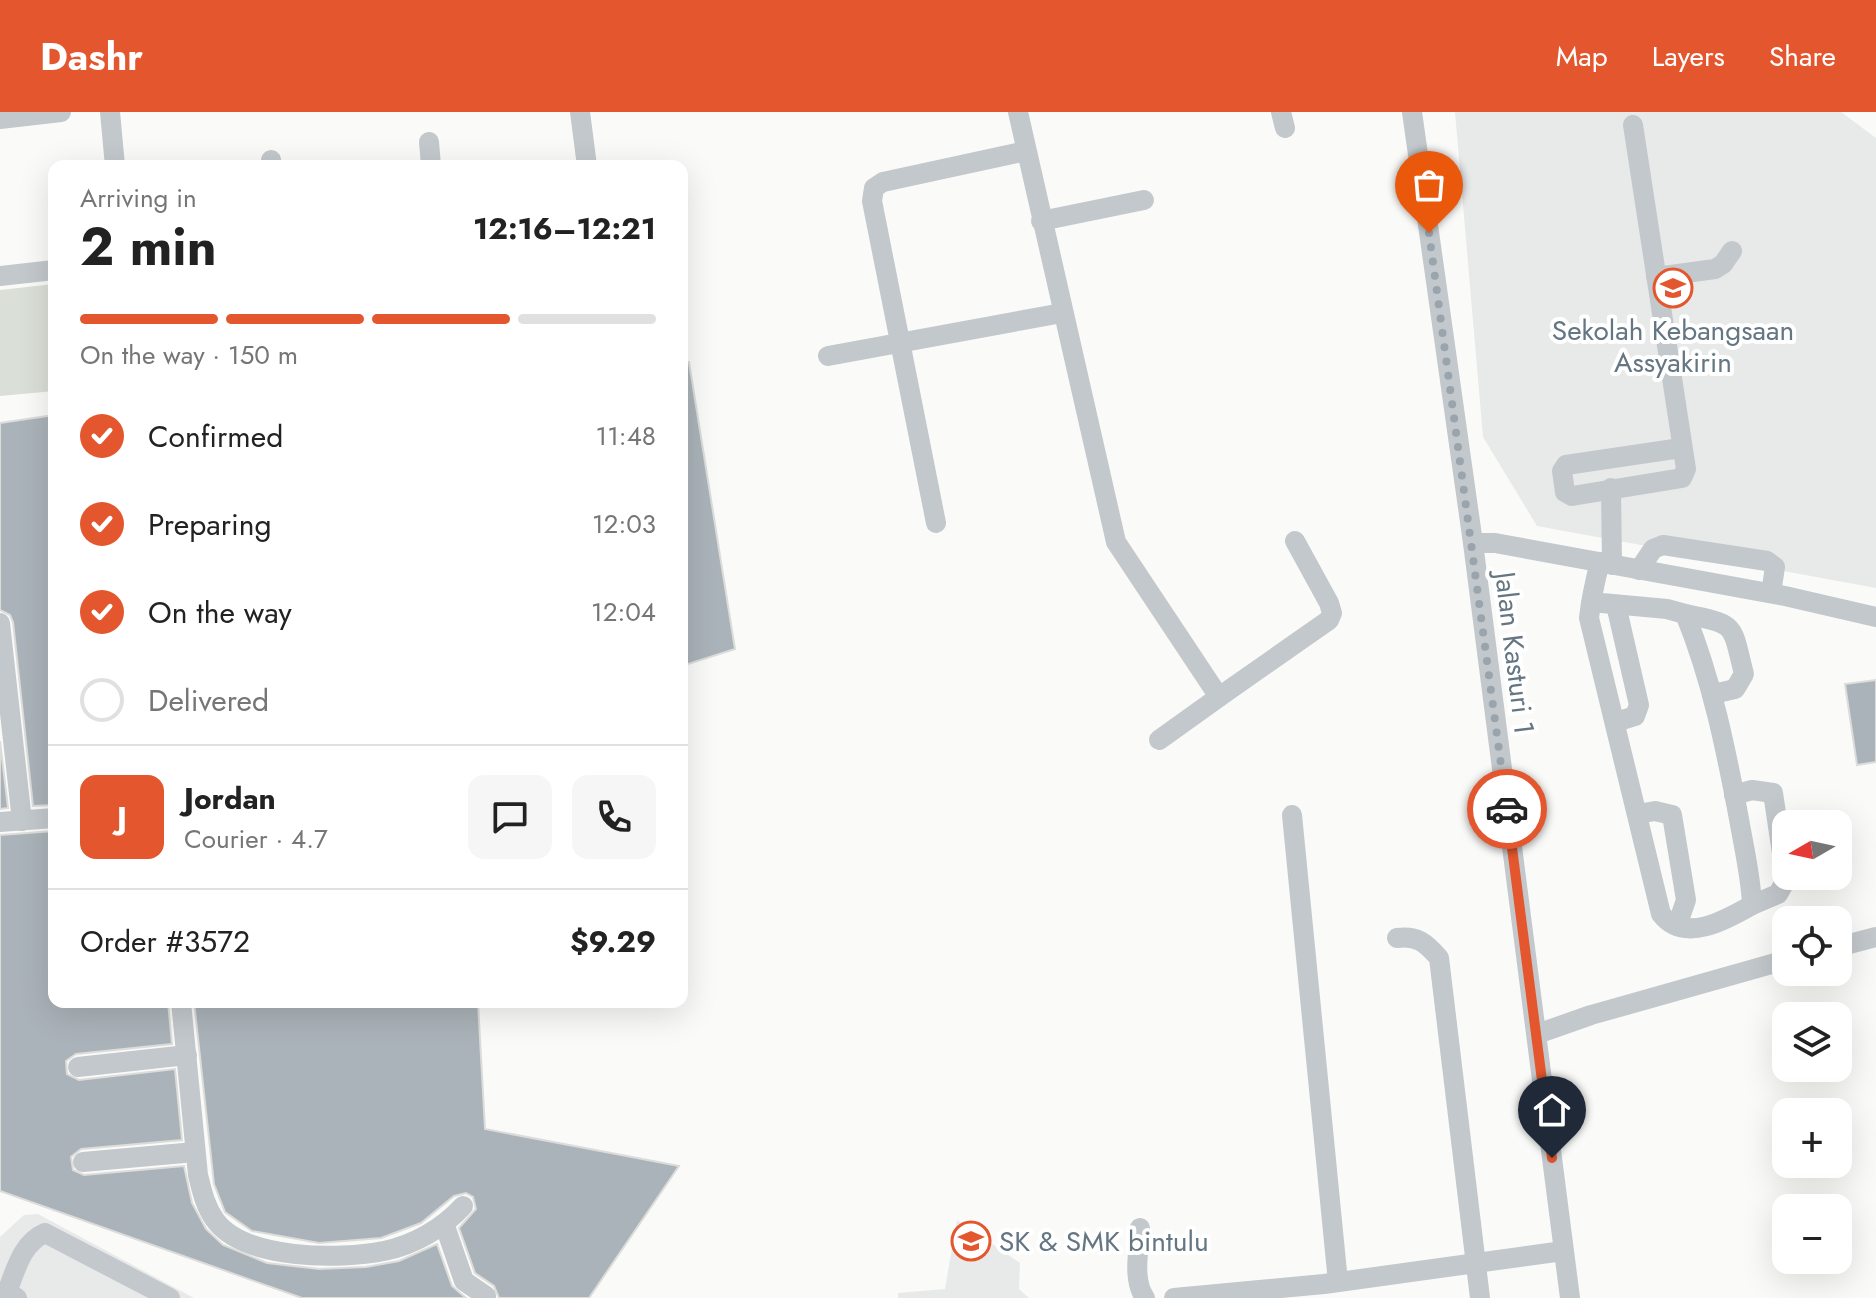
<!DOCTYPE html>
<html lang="en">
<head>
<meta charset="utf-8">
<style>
  :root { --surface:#fff; --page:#f6f6f6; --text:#222; --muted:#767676; --line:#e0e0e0; --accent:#e4572e }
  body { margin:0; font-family:Jost,sans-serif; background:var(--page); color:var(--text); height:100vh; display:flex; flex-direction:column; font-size:30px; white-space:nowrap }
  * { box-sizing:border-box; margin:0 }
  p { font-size:26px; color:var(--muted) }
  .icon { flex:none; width:44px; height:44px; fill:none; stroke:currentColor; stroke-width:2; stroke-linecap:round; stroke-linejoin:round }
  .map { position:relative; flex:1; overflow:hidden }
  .sheet { position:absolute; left:48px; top:48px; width:640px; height:848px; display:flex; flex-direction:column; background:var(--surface); border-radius:16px; box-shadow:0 8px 32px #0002 }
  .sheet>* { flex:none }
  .needle { width:52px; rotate:261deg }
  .buttons { position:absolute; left:1772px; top:698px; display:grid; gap:16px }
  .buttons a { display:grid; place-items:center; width:80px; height:80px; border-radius:16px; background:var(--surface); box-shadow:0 8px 32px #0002; font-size:40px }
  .pin { position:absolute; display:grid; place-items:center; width:68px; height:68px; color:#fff; margin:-82px -34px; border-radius:50% 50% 50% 0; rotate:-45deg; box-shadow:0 0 8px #0007 }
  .pin .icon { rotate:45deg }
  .courier { position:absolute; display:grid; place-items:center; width:80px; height:80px; margin:-40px; border:6px solid #e4572e; border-radius:50%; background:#fff; color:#222; box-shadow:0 2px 10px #0007 }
  .headline em { font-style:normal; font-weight:700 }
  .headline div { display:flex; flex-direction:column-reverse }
  .headline { display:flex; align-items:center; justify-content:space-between; height:136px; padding:0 32px }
  h1 { font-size:52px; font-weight:700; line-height:60px }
  .bar { display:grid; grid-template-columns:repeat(4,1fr); gap:12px 8px; align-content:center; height:96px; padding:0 32px }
  .bar i { height:10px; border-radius:6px; background:var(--line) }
  .bar .on { background:var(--accent) }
  .bar p { grid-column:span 4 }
  .line { display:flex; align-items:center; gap:20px; padding:0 32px; border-top:2px solid var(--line) }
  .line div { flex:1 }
  .round { display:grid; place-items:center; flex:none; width:84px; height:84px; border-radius:16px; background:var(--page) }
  ol { padding:0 32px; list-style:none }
  li { display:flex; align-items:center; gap:24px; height:88px }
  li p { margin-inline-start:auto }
  li .icon { padding:8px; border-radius:50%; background:var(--accent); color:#fff; stroke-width:4 }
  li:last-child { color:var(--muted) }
  li i { width:44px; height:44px; border:4px solid var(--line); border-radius:50% }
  header { display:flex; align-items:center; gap:48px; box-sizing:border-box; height:112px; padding:0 40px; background:var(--accent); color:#fff }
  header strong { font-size:38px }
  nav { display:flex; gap:44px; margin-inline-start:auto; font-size:28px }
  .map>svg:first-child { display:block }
  .built { fill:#e8e9e9 }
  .green { fill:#dadfd7 }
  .building { fill:#aab3b9; stroke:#dcdcda; stroke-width:2 }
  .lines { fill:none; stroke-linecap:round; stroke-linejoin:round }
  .minor { stroke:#c3c8cc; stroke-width:20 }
  .done { stroke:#99a4ac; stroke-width:8; stroke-dasharray:0 14.4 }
  .route { stroke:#e4572e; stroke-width:10 }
  .labels { text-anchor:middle; stroke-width:8; stroke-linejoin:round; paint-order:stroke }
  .poi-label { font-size:28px; fill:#657683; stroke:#fff }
  .street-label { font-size:28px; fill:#657683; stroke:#fff }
</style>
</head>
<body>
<header>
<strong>Dashr</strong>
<nav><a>Map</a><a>Layers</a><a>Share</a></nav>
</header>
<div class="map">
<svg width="1876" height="1186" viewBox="0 0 1876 1186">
  <rect width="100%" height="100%" fill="#fafaf8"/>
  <!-- built -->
  <g class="built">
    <path d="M1455 0H1841L1876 26V476L1537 414 1483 325Z"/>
    <path d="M38 1102 194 1186H0V1125L24 1103Z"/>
    <path d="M957 1108 1020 1151 1019 1177 1029 1186H898V1181L945 1177Z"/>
  </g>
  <!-- green -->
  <path class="green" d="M54 172V279L0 284V178Z"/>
  <!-- building -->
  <g class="building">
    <path d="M682 250H689L735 537 682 554Z"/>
    <path d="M54 303V693L33 694 13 510 10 503 0 498V311Z"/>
    <path d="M1876 568V650L1857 653 1845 572Z"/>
    <path d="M0 629 8 696 0 697Z"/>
    <path d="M54 719V890H168L172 932 76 942 66 949 67 962 79 968 175 957 182 1028 81 1037 71 1045 73 1058 84 1063 184 1054 192 1091 206 1117 223 1133 267 1151 319 1157 366 1155 399 1149 437 1132 452 1174 466 1186H302L0 1079V723Z"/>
    <path d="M194 890H478L485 1017 679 1054 589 1186H499L494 1174 475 1161 459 1116 476 1097 473 1085 466 1081 454 1084 421 1111 381 1126 319 1131 252 1119 225 1100 214 1072Z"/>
  </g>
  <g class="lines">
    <!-- minor -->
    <g class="minor">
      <path d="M110 0 115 54"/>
      <path d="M580 0 587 54"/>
      <path d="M1018 0 1116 430 1219 585 1329 508 1332 501 1329 491 1295 429"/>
      <path d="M1281 0 1285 16"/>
      <path d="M1412 0 1473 431 1570 1186"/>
      <path d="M0 7 61 0"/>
      <path d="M1633 13 1686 357 1682 366 1572 384 1565 380 1562 359 1566 353 1681 336"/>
      <path d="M429 30 431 54"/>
      <path d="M271 48 272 54"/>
      <path d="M1041 109 1144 88"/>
      <path d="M0 164 54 158"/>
      <path d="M1656 165 1715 157 1723 152 1732 139"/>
      <path d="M828 244 1062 201"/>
      <path d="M1611 376 1612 453"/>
      <path d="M936 411 872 89 874 76 883 70 1026 39"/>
      <path d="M1473 431H1495L1785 484 1876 505"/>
      <path d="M1639 458 1653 437 1663 433 1767 449 1775 455 1771 481"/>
      <path d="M1591 490 1667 497 1685 502C1712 568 1726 638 1739 707 1744 736 1751 765 1752 793 1726 808 1684 832 1661 802L1589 506C1591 487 1595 469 1600 450"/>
      <path d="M1685 502C1738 513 1731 511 1744 562L1735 577 1713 582"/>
      <path d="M0 511 22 709"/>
      <path d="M1616 610 1635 604 1639 593 1616 493"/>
      <path d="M1159 628 1219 585"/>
      <path d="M1734 683 1752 678 1773 681 1786 768 1778 782 1752 793"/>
      <path d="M1638 702 1655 699 1672 703 1686 788 1677 814"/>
      <path d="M1292 703 1338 1170"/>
      <path d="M0 710 54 706"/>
      <path d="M1397 826C1417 823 1426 831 1439 846L1480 1186"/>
      <path d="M1838 835 1876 825"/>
      <path d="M181 890 198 1063C202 1079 205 1094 215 1108 244 1148 340 1148 384 1139 414 1133 443 1116 463 1094"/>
      <path d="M1537 922 1591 903 1786 848"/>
      <path d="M78 955 187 943"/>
      <path d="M83 1050 195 1040"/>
      <path d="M445 1114 464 1169 486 1184"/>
      <path d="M1140 1116C1139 1138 1132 1168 1145 1186"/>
      <path d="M17 1186 7 1180C16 1157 22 1131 45 1121L170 1186"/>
      <path d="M1174 1186 1324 1172 1563 1139"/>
    </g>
  </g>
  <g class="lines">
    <!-- done -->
    <path class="done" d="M1429 121 1507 697"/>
    <!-- route -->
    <path class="route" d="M1507 697 1552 1046"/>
  </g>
  <!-- icons -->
  <defs>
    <symbol id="school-ring" viewBox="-11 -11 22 22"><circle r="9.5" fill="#fff" stroke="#e4572e" stroke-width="1.5"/><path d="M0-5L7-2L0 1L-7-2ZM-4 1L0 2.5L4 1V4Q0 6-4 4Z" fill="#e4572e"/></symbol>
  </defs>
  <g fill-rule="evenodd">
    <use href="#school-ring" x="1651" y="154" width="44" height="44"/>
    <use href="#school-ring" x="949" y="1107" width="44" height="44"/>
  </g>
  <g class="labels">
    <!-- poi labels -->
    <g class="poi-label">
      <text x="1673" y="228">Sekolah Kebangsaan<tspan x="1673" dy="32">Assyakirin</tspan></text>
      <text x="999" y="1139" text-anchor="start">SK &amp; SMK bintulu</text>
    </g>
    <!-- street labels -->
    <g class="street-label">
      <text transform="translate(1515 541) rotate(83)" y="10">Jalan Kasturi 1</text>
    </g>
  </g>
</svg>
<div class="buttons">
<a><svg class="needle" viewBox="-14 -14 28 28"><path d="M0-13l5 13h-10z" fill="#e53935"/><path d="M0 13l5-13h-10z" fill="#767676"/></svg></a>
<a><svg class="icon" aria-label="locate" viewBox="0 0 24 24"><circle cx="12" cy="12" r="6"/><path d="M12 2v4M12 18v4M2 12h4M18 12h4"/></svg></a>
<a><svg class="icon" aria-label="layers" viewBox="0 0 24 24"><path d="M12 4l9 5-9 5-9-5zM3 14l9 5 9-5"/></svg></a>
<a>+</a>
<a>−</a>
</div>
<div class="pin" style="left:1429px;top:121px;background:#ea580c"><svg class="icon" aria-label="bag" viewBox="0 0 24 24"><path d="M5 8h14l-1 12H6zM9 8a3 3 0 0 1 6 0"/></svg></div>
<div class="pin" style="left:1552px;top:1046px;background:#1f2937"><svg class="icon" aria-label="home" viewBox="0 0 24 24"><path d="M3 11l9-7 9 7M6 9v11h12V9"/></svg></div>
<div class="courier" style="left:1507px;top:697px"><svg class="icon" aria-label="car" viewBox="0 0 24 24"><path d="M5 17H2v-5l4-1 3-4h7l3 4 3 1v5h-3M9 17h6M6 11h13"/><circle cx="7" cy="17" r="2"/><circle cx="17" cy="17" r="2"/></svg></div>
<section class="sheet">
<div class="headline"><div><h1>2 min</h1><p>Arriving in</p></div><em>12:16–12:21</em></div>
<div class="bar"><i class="on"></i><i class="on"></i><i class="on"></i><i></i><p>On the way · 150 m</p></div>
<ol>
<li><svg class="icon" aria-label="check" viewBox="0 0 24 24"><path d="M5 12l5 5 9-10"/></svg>Confirmed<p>11:48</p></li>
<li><svg class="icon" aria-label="check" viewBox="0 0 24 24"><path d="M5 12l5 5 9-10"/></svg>Preparing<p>12:03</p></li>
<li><svg class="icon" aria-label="check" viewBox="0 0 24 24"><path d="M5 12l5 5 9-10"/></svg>On the way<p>12:04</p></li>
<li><i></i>Delivered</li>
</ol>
<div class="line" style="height:144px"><b class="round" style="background:var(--accent);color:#fff">J</b><div><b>Jordan</b><p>Courier · 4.7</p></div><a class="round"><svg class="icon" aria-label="chat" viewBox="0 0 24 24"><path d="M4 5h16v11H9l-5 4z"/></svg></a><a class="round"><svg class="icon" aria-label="phone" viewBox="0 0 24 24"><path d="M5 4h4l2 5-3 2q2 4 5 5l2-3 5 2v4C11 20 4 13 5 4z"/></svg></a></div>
<div class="line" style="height:104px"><div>Order #3572</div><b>$9.29</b></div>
</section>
</div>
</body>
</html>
